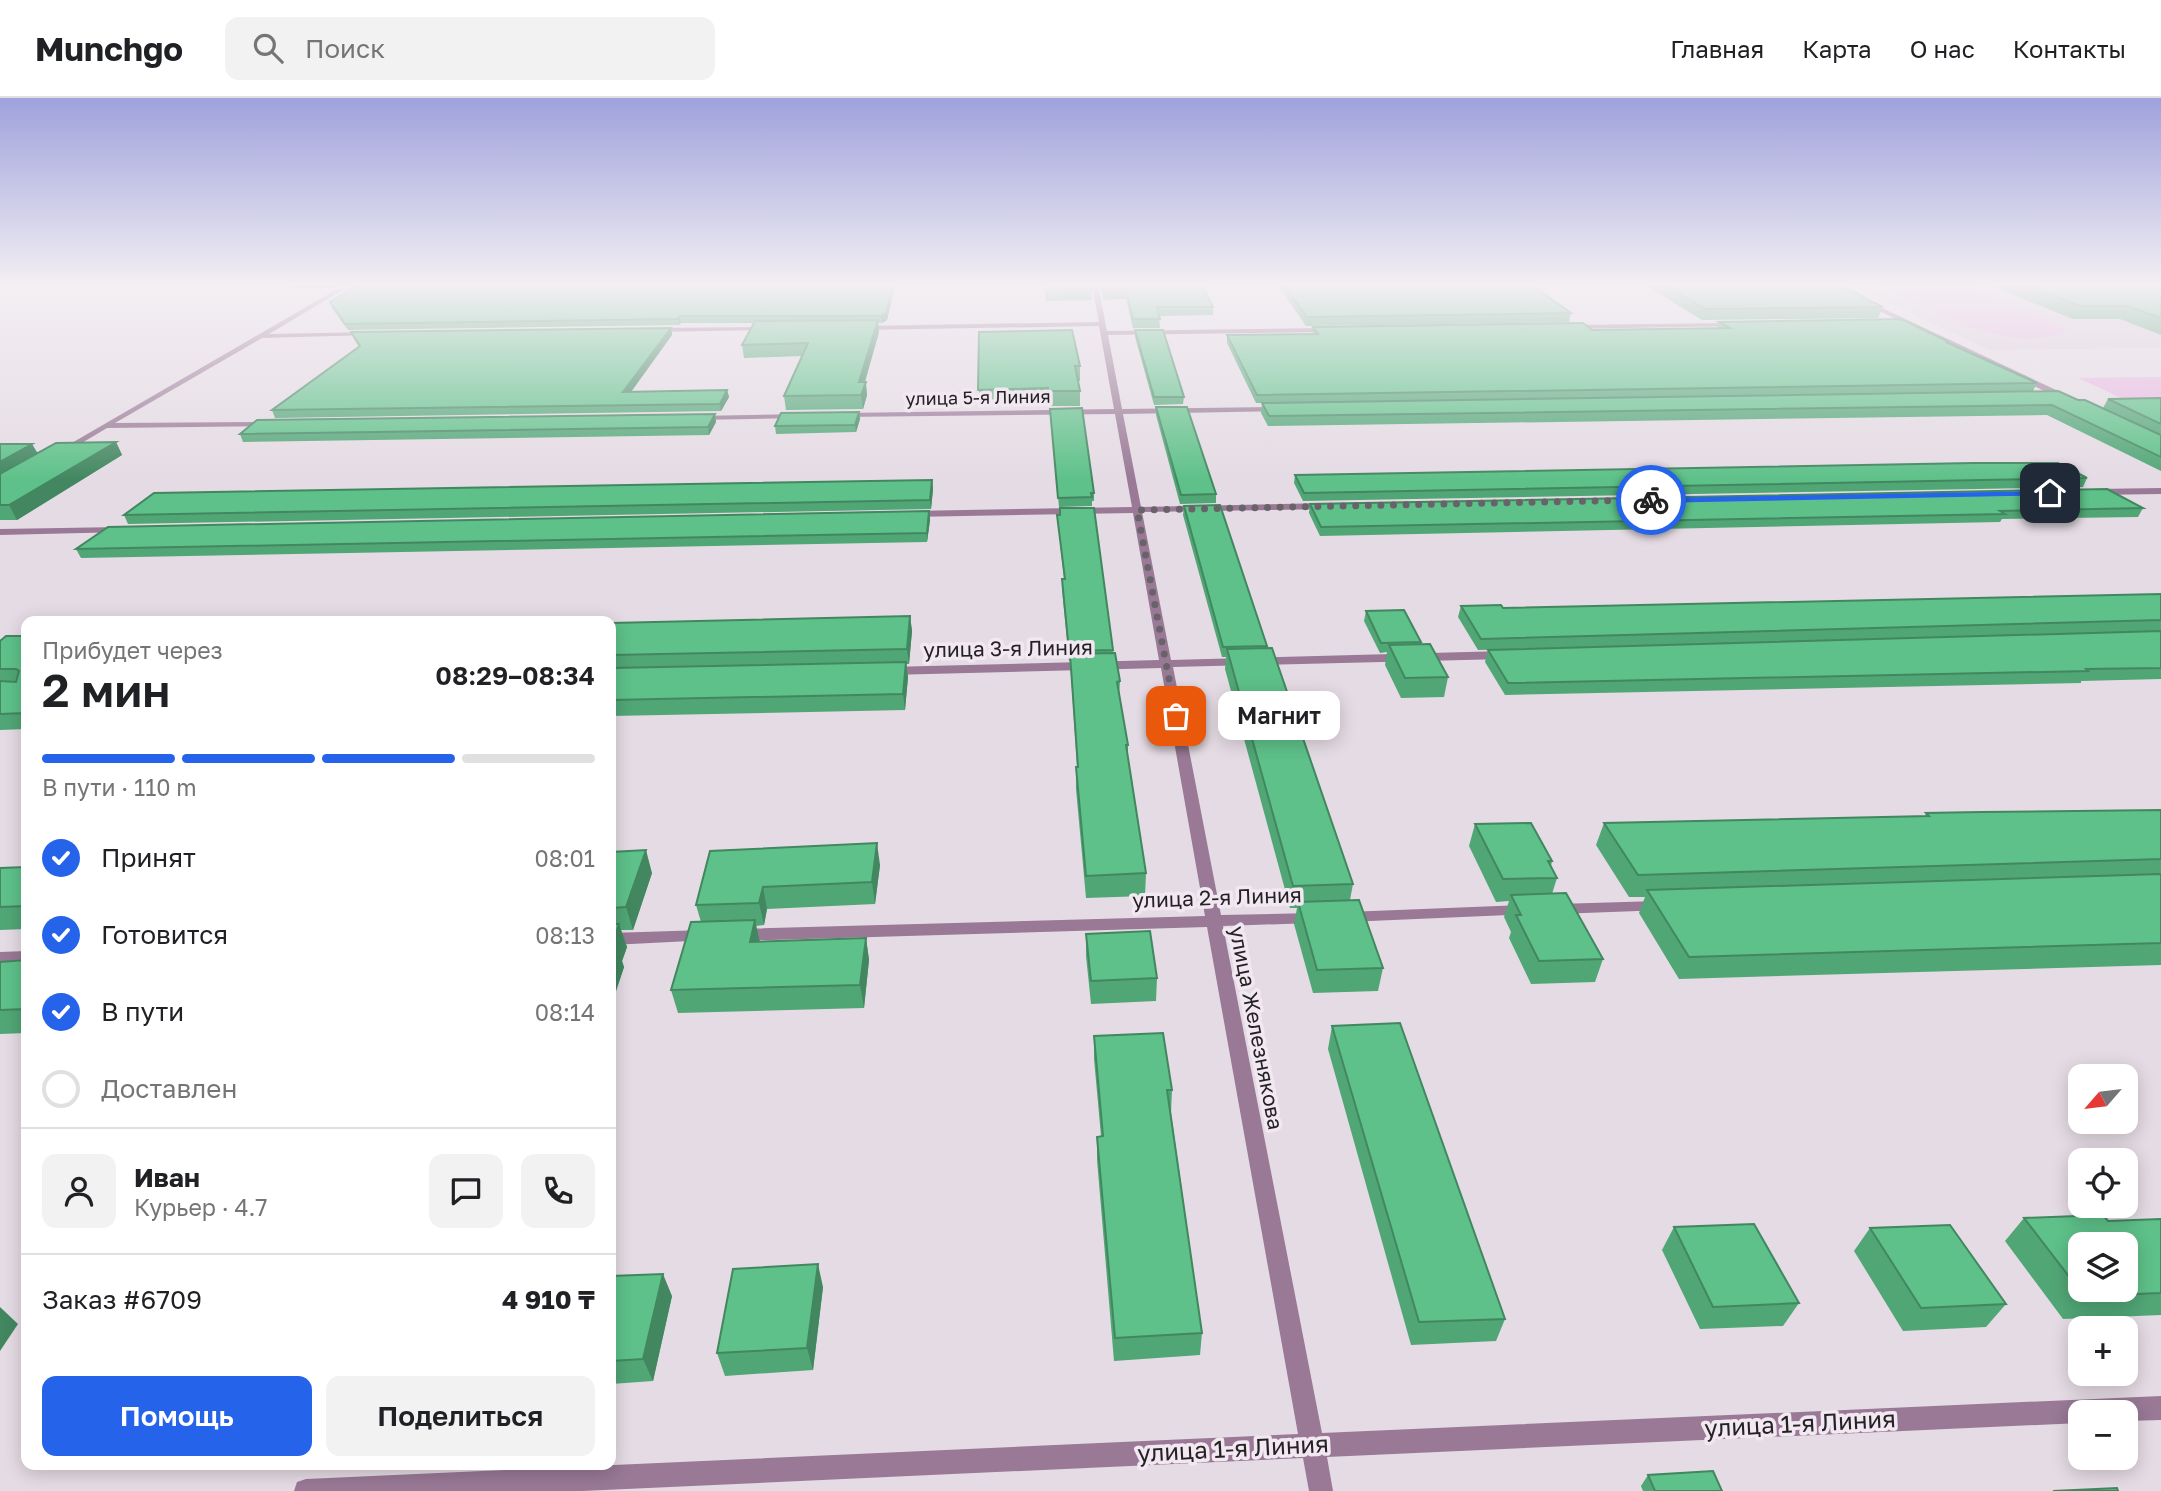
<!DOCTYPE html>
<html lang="ru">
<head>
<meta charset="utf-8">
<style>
  :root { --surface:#fff; --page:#f2f2f2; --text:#202124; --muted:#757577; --line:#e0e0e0; --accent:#2563eb }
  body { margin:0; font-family:"Golos Text",sans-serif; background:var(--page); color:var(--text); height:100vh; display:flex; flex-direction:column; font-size:26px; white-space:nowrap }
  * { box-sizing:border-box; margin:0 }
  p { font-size:23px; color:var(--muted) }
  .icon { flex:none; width:38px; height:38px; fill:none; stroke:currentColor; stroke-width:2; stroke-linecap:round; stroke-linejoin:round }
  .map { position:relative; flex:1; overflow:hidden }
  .drawer { position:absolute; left:21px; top:518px; width:595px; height:854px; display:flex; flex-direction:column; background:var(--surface); border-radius:14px; box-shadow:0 4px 18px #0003 }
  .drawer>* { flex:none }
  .needle { width:46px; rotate:242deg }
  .controls { position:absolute; left:2068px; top:966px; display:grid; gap:14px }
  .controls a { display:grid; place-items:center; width:70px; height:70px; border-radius:14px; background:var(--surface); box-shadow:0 4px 18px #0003; font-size:35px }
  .pin { position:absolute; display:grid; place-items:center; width:60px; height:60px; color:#fff; margin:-30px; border-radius:14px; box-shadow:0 4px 10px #0006 }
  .courier { position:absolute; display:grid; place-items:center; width:70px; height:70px; margin:-35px; border:5px solid #2563eb; border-radius:50%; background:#fff; color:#222; box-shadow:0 2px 9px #0007 }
  .bubble { position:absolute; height:49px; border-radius:14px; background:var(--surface); box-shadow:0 4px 18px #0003; font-size:23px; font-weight:600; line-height:49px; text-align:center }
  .overview em { font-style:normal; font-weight:600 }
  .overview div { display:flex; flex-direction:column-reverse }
  .overview { display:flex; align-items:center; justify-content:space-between; height:119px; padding:0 21px }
  h1 { font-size:46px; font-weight:600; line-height:52px }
  .bar { display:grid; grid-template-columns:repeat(4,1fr); gap:10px 7px; align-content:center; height:84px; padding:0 21px }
  .bar i { height:9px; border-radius:5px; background:var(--line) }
  .bar .active { background:var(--accent) }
  .bar p { grid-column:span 4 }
  .line { display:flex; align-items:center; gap:18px; padding:0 21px; border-top:2px solid var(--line) }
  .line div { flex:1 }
  .round { display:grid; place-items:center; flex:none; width:74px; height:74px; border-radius:14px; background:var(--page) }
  ol { padding:0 21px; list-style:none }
  li { display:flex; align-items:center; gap:21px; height:77px }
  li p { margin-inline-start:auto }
  li .icon { padding:7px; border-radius:50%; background:var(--accent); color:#fff; stroke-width:4 }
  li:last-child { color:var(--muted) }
  li i { width:38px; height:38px; border:4px solid var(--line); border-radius:50% }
  .button { display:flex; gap:14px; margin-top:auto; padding:14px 21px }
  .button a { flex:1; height:80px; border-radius:14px; background:var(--accent); color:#fff; font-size:28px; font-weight:600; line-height:80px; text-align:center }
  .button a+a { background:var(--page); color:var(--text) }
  header { display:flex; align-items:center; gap:42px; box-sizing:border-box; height:98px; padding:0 35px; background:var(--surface); border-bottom:2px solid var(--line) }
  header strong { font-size:33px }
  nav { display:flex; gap:38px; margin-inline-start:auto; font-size:24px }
  .search { width:490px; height:63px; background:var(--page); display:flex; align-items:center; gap:18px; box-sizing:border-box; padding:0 24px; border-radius:14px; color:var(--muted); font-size:26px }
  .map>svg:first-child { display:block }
  .built { fill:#dccdda }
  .green { fill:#e7b8e2 }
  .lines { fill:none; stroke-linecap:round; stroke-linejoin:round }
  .minor { fill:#997996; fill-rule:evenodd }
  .wall { fill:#51a676 }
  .shaded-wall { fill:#428760 }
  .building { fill:#5ec189; stroke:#428760; stroke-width:2; fill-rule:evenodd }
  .route { fill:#2563eb }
  .done { stroke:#686368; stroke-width:7; stroke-dasharray:0 12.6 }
  .labels { text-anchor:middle; stroke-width:7; stroke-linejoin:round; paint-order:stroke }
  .far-street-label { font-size:18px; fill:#252225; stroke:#f2e8f1 }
  .street-label { font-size:21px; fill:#252225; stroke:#f2e8f1 }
  .near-street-label { font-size:24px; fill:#252225; stroke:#f2e8f1 }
</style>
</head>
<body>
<header>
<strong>Munchgo</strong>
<div class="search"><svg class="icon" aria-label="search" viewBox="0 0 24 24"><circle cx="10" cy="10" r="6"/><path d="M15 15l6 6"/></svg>Поиск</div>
<nav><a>Главная</a><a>Карта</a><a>О нас</a><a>Контакты</a></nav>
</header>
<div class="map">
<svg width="2161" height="1393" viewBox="0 0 2161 1393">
  <rect width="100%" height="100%" fill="#e5dbe4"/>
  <!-- built -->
  <path class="built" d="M1850 187H2161V250L1990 252Z"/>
  <!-- green -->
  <g class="green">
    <path d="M1880 187H1964L2064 230 2066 234C2002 256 1936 213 1880 187Z"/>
    <path d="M2161 279V311L2147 312 2078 280Z"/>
  </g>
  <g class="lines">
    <!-- minor -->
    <g class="minor">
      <path d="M344 187H351L269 236 370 234 372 237 262 240 115 325 270 324H273V328L107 330 65 355 58 353Z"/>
      <path d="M1092 187H1098L1107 233 1329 230 1332 232 1329 234 1108 237 1122 311 1281 309 1285 311 1281 313 1123 316 1141 409 1328 405 1333 408 1328 411 1142 414 1171 562 1505 553 1511 557 1505 561 1173 569 1221 817 1313 815 1319 816 1321 820 1319 824 1313 825 1223 828 1322 1335 2161 1298V1322L2126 1323V1314H2081V1325L1327 1359 1333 1393H1309L1303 1360 582 1393H294L297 1384 306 1381 1298 1336 1207 829 739 843 733 841 731 837 733 833 739 831 1205 818 1161 570 889 577 883 573 889 569 1159 562 1133 415 911 419 906 416 911 413 1132 409 1115 316 843 319 839 317 843 315 1114 311 1099 228 860 232 857 230 860 228 1099 224Z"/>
      <path d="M1865 202 2071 299 2072 301 2065 303 1863 205Z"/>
      <path d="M1735 225 1737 228 1570 231 1567 229 1570 227Z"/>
      <path d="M769 229 771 232 653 234 650 232 653 230Z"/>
      <path d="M798 316H801V320L696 322 692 320 696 318Z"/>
      <path d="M2161 390V396L2094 397 2089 394 2094 391Z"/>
      <path d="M121 429 124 430V434L0 437V431Z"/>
      <path d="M1659 803 1665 804 1667 808 1665 812 1557 816 1551 815 1549 811 1551 807 1557 806Z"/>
      <path d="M1523 807 1529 808 1531 812 1529 816 1347 824 1341 823 1339 819 1341 815 1347 814Z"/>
      <path d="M704 832 710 834 712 838 710 842 611 847V835Z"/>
      <path d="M26 853V865L0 866V854Z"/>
    </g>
  </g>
  <!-- wall -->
  <g class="wall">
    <path d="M290 187H340L334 190H291Z"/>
    <path d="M351 187H895L887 222 882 225H878L879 234 865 284 867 297 863 311 786 312 784 298 802 258 744 260 742 247 754 225H681L679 227 348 232 332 210 330 204 354 189H352Z"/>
    <path d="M1044 187H1091L1092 202 1046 203Z"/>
    <path d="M1099 187H1202L1213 209V217L1159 218 1160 230H1133L1126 201 1104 202Z"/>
    <path d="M1278 187H1532L1571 215 1569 224 1306 228Z"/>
    <path d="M1645 187H1838L1865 199V200L1883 209 1878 220 1702 222Z"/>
    <path d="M1989 187H2161V237L2120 221H2073Z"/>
    <path d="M1719 224 1949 244V245L2037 285 2033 293 2078 302 2103 310 2108 301 2161 300V373L2047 317 1268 328 1261 315 1262 305H1256L1227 245V237L1313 236V229L1592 232 1717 231Z"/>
    <path d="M671 230 672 237 631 294 727 292 729 299 721 313 275 320 272 312 359 249 354 241 351 234Z"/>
    <path d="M1135 232 1184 299 1183 306 1154 307 1135 239Z"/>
    <path d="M979 234 1080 268V283H1078L1080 293V308H1049L1048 305 979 307Z"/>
    <path d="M1156 309 1216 396V405L1180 406 1156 317Z"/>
    <path d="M1050 311 1094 395V403H1092V408L1059 409Z"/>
    <path d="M859 314 860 321 856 334 776 336 775 328Z"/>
    <path d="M716 324 709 337 243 344 240 336Z"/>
    <path d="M116 344 122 357 17 422H0V346L38 355Z"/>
    <path d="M1295 377 2087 380 2083 389 1303 403 1294 385Z"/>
    <path d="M932 382 933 391 931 411 128 426 124 417Z"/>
    <path d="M1310 406 2143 410 2138 419 2002 421 2000 424 1320 438 1309 415Z"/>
    <path d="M1184 408 1267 548V550L1353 786 1350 802 1383 870 1378 893 1313 895 1294 826 1297 810H1290L1225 571 1226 559H1222L1183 417Z"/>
    <path d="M1060 410 1113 552 1120 583 1119 598 1128 647V662L1146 775 1145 798 1086 800 1076 691V669H1077L1070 563H1069L1062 491V481H1064L1058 426 1057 417H1060Z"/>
    <path d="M929 413 930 422 927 444 81 460 76 451Z"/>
    <path d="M2161 496V581L2081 583V585L1505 597 1485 564 1488 552 2161 533 1478 552 1458 519 1461 508 1503 510Z"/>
    <path d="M1366 513 1421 544V546L1448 579 1444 599 1401 600 1385 567 1387 554 1380 555 1364 523Z"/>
    <path d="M910 518 912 533 909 566H906L908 579 905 612 611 618V525Z"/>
    <path d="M26 538V631L0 632V543Z"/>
    <path d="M2161 712V867L1679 881 1639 815 1645 799H1629L1596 747 1604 725 1925 718 1926 715Z"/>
    <path d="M1475 726 1552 763 1551 768 1557 780 1552 796 1603 861 1595 884 1531 886 1509 840 1511 834 1504 819 1509 803 1496 804 1469 748Z"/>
    <path d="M710 753 880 767 875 806 767 811 764 827 756 828 760 844 866 840 869 862 864 910 678 915 671 892 701 824 696 807Z"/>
    <path d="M611 754 652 775 633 832H621L627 849 622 863 624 869 611 908Z"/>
    <path d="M26 769V831L0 832V770Z"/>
    <path d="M1086 836 1157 880 1156 903 1091 906 1086 858Z"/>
    <path d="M26 862V935L0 936V864Z"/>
    <path d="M1332 928 1505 1221 1496 1243 1411 1247 1328 951Z"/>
    <path d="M1094 938 1172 992 1171 1015 1202 1235 1200 1257 1114 1263 1097 1062V1039L1101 1038 1094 961Z"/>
    <path d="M2024 1120 2108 1123 2161 1121V1217L2063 1221 2005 1143Z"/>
    <path d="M1674 1129 1799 1205 1783 1228 1700 1231 1662 1152Z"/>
    <path d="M1870 1130 2006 1206 1986 1229 1903 1233 1854 1153Z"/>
    <path d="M611 1178 672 1198 653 1283 611 1286Z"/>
    <path d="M823 1189 813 1272 725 1278 717 1255Z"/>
    <path d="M1648 1377 1722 1393H1643L1641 1388Z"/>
  </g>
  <!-- shaded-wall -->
  <g class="shaded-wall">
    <path d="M893 187H895L887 222 882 225 881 218Z"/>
    <path d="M680 218 681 225 679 227 678 221Z"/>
    <path d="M878 222 879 234 861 297 859 284Z"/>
    <path d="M671 230 672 237 625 302 623 294Z"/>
    <path d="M866 284 867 297 863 311 861 297Z"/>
    <path d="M727 292 729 299 721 313 720 306Z"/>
    <path d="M859 314 860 321 856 334 855 327Z"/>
    <path d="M715 316 716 324 709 337 708 329Z"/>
    <path d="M116 344 122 357 17 422 9 407Z"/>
    <path d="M32 346 40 359 0 382V364Z"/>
    <path d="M932 382 933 391 931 411 930 402Z"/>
    <path d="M929 413 930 422 927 444V435Z"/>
    <path d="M910 518 912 533 909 566 907 551Z"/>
    <path d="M906 564 908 579 905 612 903 596Z"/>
    <path d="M877 745 880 767 875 806 872 784Z"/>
    <path d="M646 752 652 775 633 832 626 809Z"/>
    <path d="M763 789 767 811 764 827 759 805Z"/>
    <path d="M755 822 760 845 750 844Z"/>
    <path d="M619 826 627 849 622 863 624 869 611 908V863L612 847Z"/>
    <path d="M866 840 869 862 864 910 860 887Z"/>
    <path d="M818 1166 823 1189 813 1272 807 1250Z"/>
    <path d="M663 1176 672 1198 653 1283 643 1261Z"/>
    <path d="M0 1209 18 1226 0 1253Z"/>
  </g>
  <!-- building -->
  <g class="building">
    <path d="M358 187H893L886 215 881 218H680L678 221 345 226 330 204Z"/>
    <path d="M1045 187H1091L1092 193 1046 194Z"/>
    <path d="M1101 187H1202L1213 209H1157L1160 221H1133L1126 193H1104Z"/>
    <path d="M1284 187H1532L1571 215 1307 219Z"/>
    <path d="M1665 187H1838L1865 199H1862L1883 209 1705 211Z"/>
    <path d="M2026 187H2161V220L2127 208H2080Z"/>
    <path d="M1901 221 1949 244H1946L2037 285 1257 297 1227 237 1318 236 1313 229 1583 225 1592 232 1730 230 1719 224Z"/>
    <path d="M878 222 859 284H866L861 297 784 298 808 245 742 247 755 223Z"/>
    <path d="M671 230 623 294 727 292 720 306 272 312 360 248 351 234Z"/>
    <path d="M1072 232 1080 268H1075L1080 293H1048V290L978 292 979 234Z"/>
    <path d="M1135 232H1163L1184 299H1154Z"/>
    <path d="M2058 293 2078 302H2085L2161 337V359L2052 307 1269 318 1262 305Z"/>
    <path d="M2161 300V326L2108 301Z"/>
    <path d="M1156 309H1187L1216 396 1181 397Z"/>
    <path d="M1082 310 1094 395H1091L1092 399 1058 400 1050 311Z"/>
    <path d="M859 314 855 327 775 328 781 315Z"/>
    <path d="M715 316 708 329 240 336 257 322Z"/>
    <path d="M116 344 9 407H0V376L56 345Z"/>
    <path d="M0 346H32L0 364Z"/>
    <path d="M1974 365H2058L2087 380 1304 395 1295 377Z"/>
    <path d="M932 382 930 402 124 417 154 395Z"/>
    <path d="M2107 391 2143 410 2000 413 2005 416 1321 429 1310 406Z"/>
    <path d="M1220 407 1267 548 1223 549 1184 408Z"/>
    <path d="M1060 410H1094L1113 552 1069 553 1062 481H1065L1057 417H1060Z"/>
    <path d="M929 413 927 435 76 451 108 429Z"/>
    <path d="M2161 496V522L1481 541 1461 508 1501 507 1503 510Z"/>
    <path d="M1404 512 1421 544 1381 545 1366 513Z"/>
    <path d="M910 518 907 551 611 557V525Z"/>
    <path d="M2161 533V570L2086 571 2088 573 1508 585 1488 552Z"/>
    <path d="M6 538H26V615L0 616V583L16 584 19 573 16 571H0V543Z"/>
    <path d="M1430 546 1448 579 1405 580 1389 547Z"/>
    <path d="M1272 550 1353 786 1293 788 1227 551Z"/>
    <path d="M1115 555 1120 583 1117 584 1128 647H1126L1146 775 1086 778 1076 669H1078L1070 556Z"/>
    <path d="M906 564 903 596 611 602V570Z"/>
    <path d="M2161 712V761L1638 777 1604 725 1929 718 1926 715 1981 714Z"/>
    <path d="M1531 725 1552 763H1548L1557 780 1503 781 1475 726Z"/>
    <path d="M877 745 872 784 763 789 759 805 696 807 710 753Z"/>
    <path d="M646 752 626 809 611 810V754Z"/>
    <path d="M26 769V808L0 809V770Z"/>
    <path d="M2161 776V845L1689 859 1647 792Z"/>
    <path d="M1566 795 1603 861 1539 863 1516 817H1521L1511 797Z"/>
    <path d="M1359 802 1383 870 1317 872 1298 804Z"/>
    <path d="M755 822 750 844 866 840 860 887 671 892 691 824Z"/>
    <path d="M611 826H619L612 847 617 846 611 863Z"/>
    <path d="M1150 833 1157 880 1091 883 1086 836Z"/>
    <path d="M26 862V911L0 912V864Z"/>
    <path d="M1400 925 1505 1221 1419 1224 1332 928Z"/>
    <path d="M1163 935 1172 992H1167L1202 1235 1115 1240 1097 1039 1103 1038 1094 938Z"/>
    <path d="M2103 1117 2108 1123 2161 1121V1195L2084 1198 2024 1120ZM2081 1146H2126V1192H2081Z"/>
    <path d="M1754 1126 1799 1205 1713 1209 1674 1129Z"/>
    <path d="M1950 1127 2006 1206 1921 1210 1870 1130Z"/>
    <path d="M818 1166 807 1250 717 1255 733 1171Z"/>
    <path d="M663 1176 643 1261 611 1263V1178Z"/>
    <path d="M1713 1373 1722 1393H1655L1648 1377Z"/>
    <path d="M2117 1390 2118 1393H2053Z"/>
  </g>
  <!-- sky -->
  <linearGradient id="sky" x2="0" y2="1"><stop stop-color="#9fa2dc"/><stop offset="0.49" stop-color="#f3eff3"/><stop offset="1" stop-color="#f3eff3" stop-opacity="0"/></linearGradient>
  <rect width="2161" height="382" fill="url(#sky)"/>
  <!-- route -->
  <path class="route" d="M2050 393 2053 397 1651 405 1648 402 1651 400Z"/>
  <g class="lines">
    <!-- done -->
    <path class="done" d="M1176 618 1137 412 1651 402"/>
  </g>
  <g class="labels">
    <!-- far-street labels -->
    <g class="far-street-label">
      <text transform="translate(978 300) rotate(-1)" y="6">улица 5-я Линия</text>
    </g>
    <!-- street labels -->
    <g class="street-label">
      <text transform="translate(1008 551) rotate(-1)" y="7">улица 3-я Линия</text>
      <text transform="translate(1217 800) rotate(-2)" y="7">улица 2-я Линия</text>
      <text transform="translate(1256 930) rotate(79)" y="7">улица Железнякова</text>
    </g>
    <!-- near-street labels -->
    <g class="near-street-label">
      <text transform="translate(1800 1326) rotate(-3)" y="8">улица 1-я Линия</text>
      <text transform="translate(1233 1351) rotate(-3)" y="8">улица 1-я Линия</text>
    </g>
  </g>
</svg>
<div class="controls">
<a><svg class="needle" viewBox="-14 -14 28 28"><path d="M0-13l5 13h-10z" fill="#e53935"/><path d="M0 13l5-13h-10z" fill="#757577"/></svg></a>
<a><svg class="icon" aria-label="locate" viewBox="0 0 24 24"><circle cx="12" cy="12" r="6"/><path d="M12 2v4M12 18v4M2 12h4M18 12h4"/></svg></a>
<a><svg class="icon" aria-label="layers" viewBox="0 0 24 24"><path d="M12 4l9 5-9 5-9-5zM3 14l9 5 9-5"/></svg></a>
<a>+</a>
<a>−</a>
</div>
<div class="pin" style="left:1176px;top:618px;background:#ea580c"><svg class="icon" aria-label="bag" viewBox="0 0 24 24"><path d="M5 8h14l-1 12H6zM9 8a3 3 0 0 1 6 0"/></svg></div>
<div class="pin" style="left:2050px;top:395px;background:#1f2937"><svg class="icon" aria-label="home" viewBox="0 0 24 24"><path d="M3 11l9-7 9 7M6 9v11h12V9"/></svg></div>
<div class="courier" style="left:1651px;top:402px"><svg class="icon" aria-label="bike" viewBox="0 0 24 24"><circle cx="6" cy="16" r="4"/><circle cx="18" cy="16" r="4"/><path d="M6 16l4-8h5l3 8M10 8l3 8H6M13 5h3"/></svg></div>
<div class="bubble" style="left:1218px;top:593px;width:122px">Магнит</div>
<section class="drawer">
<div class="overview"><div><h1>2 мин</h1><p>Прибудет через</p></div><em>08:29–08:34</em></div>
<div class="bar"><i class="active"></i><i class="active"></i><i class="active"></i><i></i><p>В пути · 110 m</p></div>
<ol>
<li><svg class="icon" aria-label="check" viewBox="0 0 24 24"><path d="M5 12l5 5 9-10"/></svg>Принят<p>08:01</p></li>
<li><svg class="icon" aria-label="check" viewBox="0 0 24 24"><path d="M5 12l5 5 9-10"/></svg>Готовится<p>08:13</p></li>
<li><svg class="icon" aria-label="check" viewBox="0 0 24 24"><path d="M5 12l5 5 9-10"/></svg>В пути<p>08:14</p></li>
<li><i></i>Доставлен</li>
</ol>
<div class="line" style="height:126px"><a class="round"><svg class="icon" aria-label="person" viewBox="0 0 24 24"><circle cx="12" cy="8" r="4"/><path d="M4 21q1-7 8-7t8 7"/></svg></a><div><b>Иван</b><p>Курьер · 4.7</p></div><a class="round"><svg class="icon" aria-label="chat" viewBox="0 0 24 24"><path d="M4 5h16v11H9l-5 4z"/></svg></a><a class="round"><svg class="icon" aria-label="phone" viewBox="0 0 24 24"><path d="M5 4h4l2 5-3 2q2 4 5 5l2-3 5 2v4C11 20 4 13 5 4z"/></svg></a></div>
<div class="line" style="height:91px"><div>Заказ #6709</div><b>4 910 ₸</b></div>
<div class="button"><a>Помощь</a><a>Поделиться</a></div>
</section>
</div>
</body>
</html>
